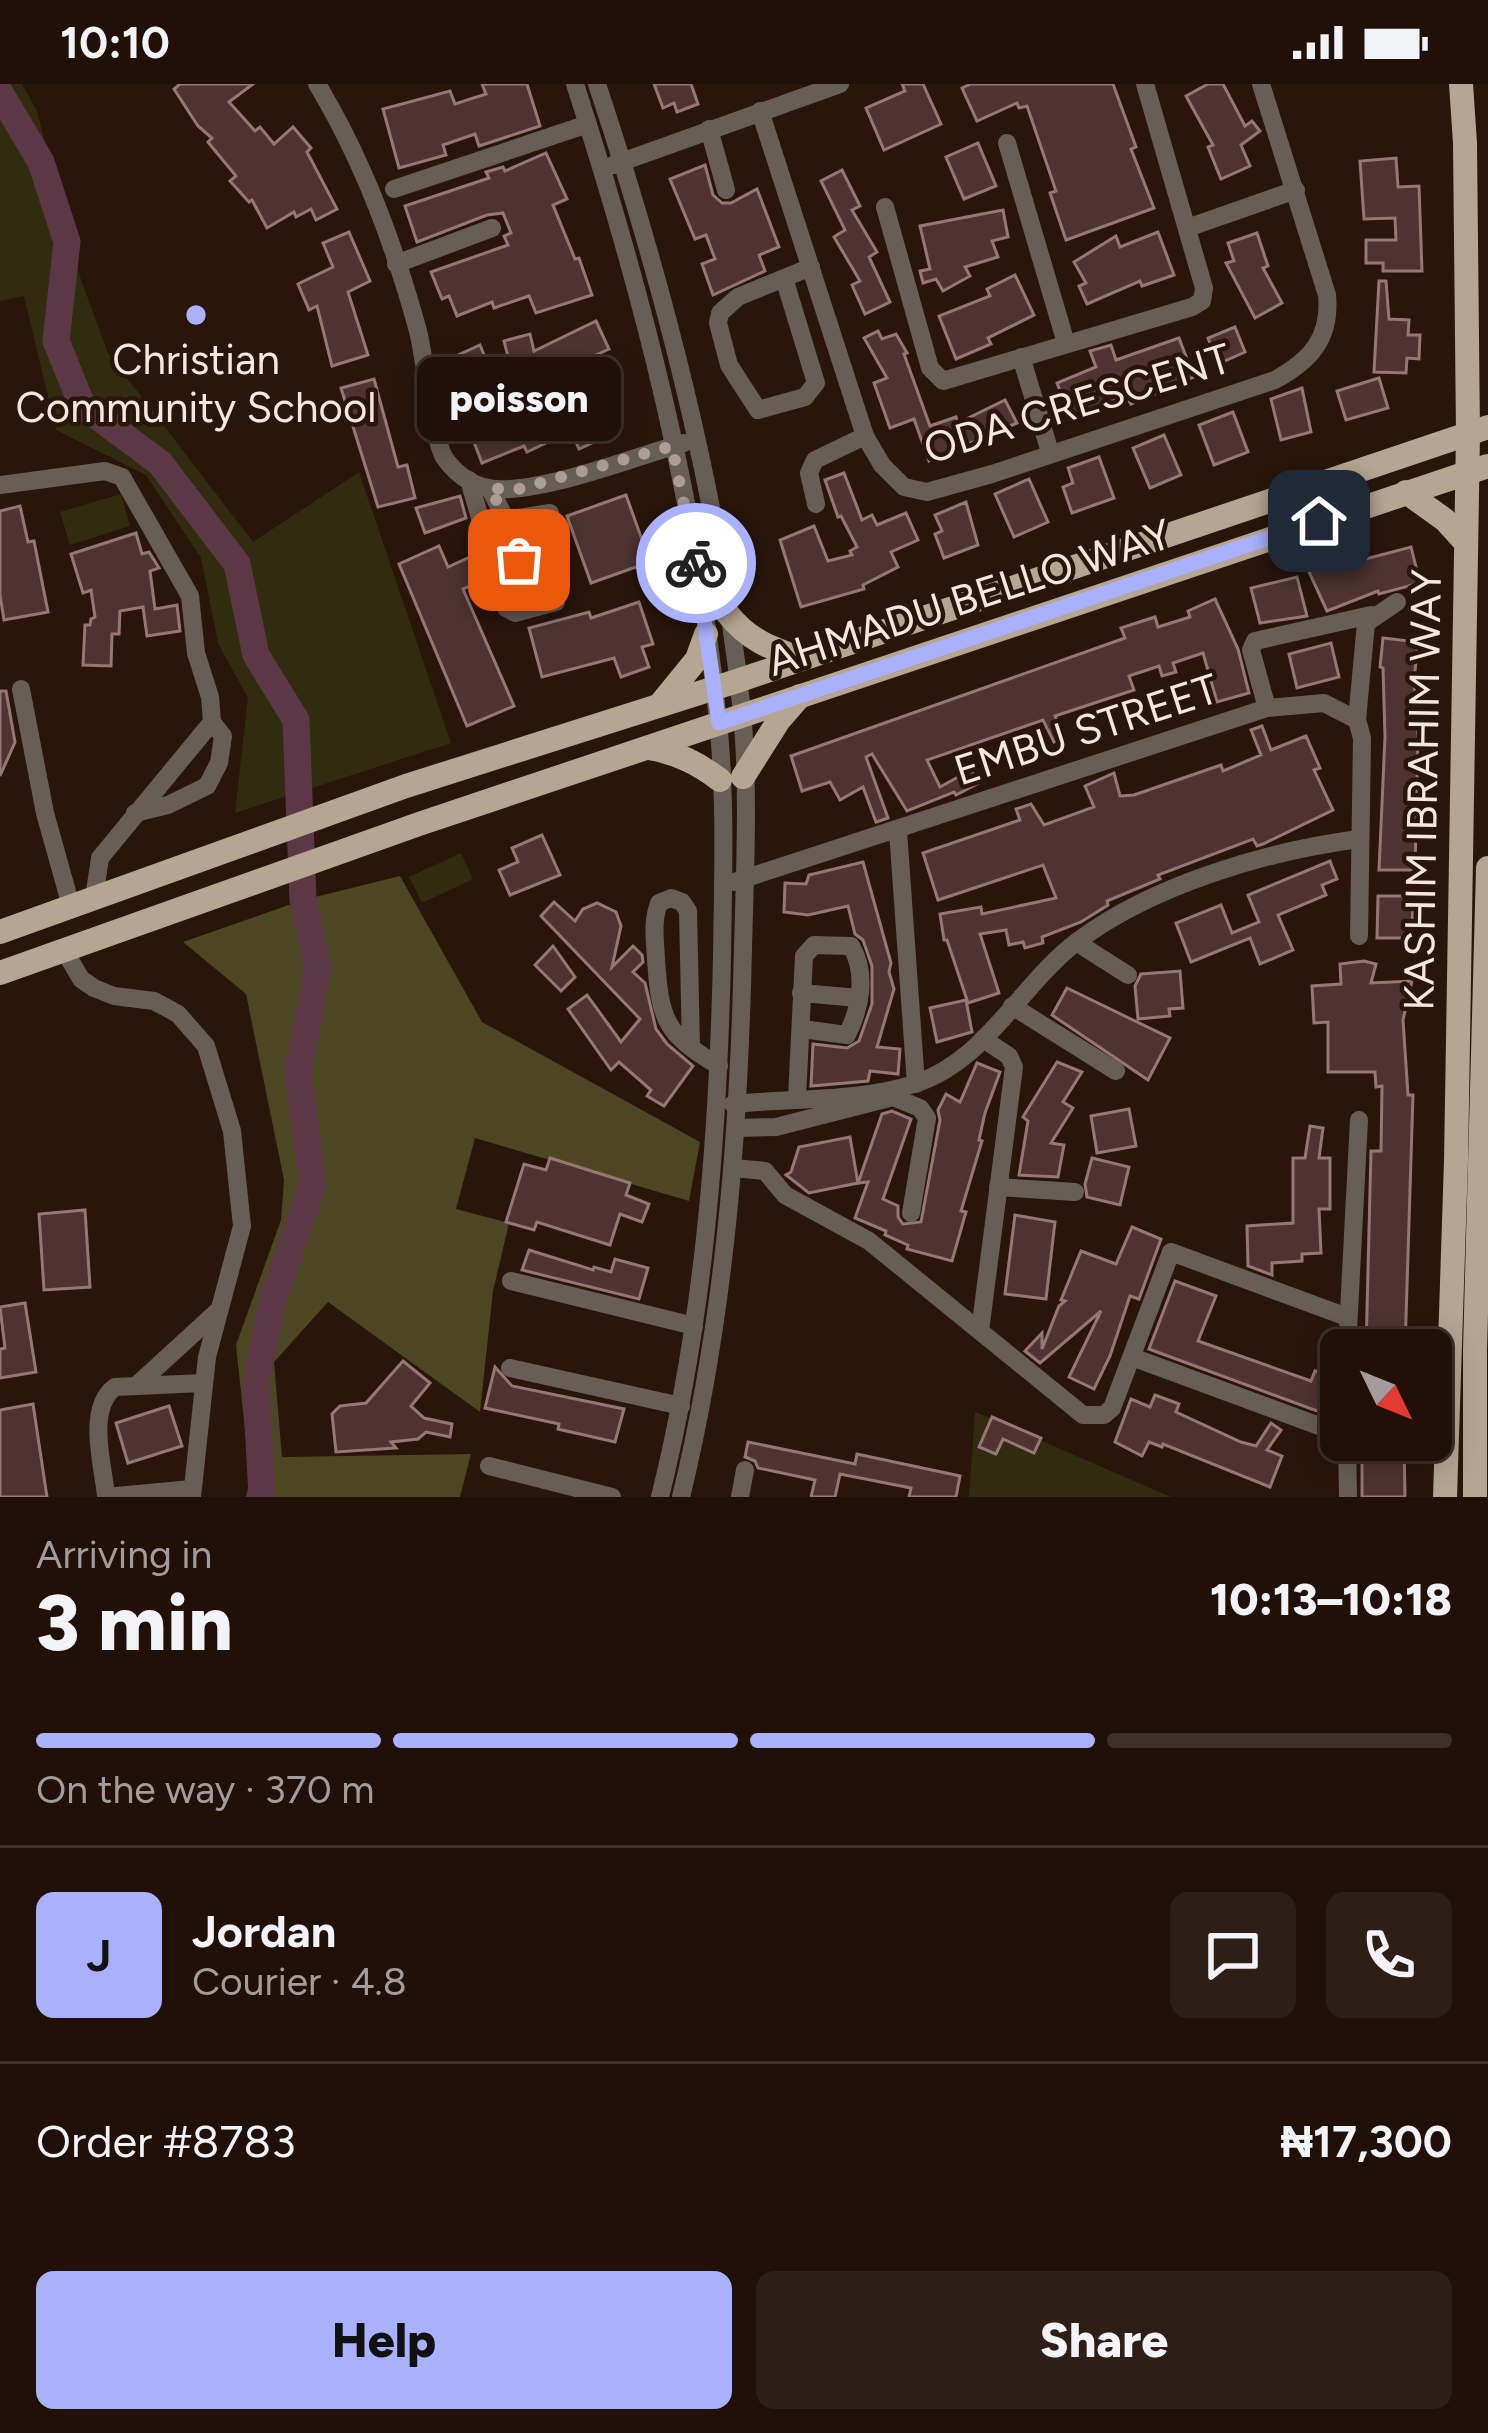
<!DOCTYPE html>
<html lang="en">
<head>
<meta charset="utf-8">
<style>
  :root { --surface:#201008; --page:#2d1e16; --text:#f1f3f6; --muted:#a29d9c; --line:#3d3029; --accent:#a9b0fc }
  body { margin:0; font-family:Figtree,sans-serif; background:var(--page); color:var(--text); height:100vh; display:flex; flex-direction:column; font-size:45px; white-space:nowrap }
  * { box-sizing:border-box; margin:0 }
  p { font-size:39px; color:var(--muted) }
  .icon { flex:none; width:66px; height:66px; fill:none; stroke:currentColor; stroke-width:2; stroke-linecap:round; stroke-linejoin:round }
  .map { position:relative; height:1413px; overflow:hidden }
  .side { display:flex; flex-direction:column; background:var(--surface); flex:1 }
  .side>* { flex:none }
  .needle { width:78px; rotate:133deg }
  .fabs { position:absolute; left:1320px; top:1245px; display:grid; gap:24px }
  .fabs a { display:grid; place-items:center; width:132px; height:132px; border-radius:18px; background:var(--surface); box-shadow:0 6px 30px #0003,0 0 0 3px var(--line); font-size:60px }
  .pin { position:absolute; display:grid; place-items:center; width:102px; height:102px; color:#fff; margin:-51px; border-radius:24px; box-shadow:0 6px 18px #0006 }
  .courier { position:absolute; display:grid; place-items:center; width:120px; height:120px; margin:-60px; border:9px solid #a9b0fc; border-radius:50%; background:#fff; color:#222; box-shadow:0 3px 15px #0007 }
  .bubble { position:absolute; height:84px; border-radius:18px; background:var(--surface); box-shadow:0 6px 30px #0003,0 0 0 3px var(--line); font-size:39px; font-weight:800; line-height:84px; text-align:center }
  .head em { font-style:normal; font-weight:800 }
  .head div { display:flex; flex-direction:column-reverse }
  .head { display:flex; align-items:center; justify-content:space-between; height:204px; padding:0 36px }
  h1 { font-size:78px; font-weight:800; line-height:90px }
  .bar { display:grid; grid-template-columns:repeat(4,1fr); gap:18px 12px; align-content:center; height:144px; padding:0 36px }
  .bar i { height:15px; border-radius:9px; background:var(--line) }
  .bar .active { background:var(--accent) }
  .bar p { grid-column:span 4 }
  .line { display:flex; align-items:center; gap:30px; padding:0 36px; border-top:3px solid var(--line) }
  .line div { flex:1 }
  .round { display:grid; place-items:center; flex:none; width:126px; height:126px; border-radius:18px; background:var(--page) }
  .cta { display:flex; gap:24px; margin-top:auto; padding:24px 36px }
  .cta a { flex:1; height:138px; border-radius:18px; background:var(--accent); color:#111; font-size:48px; font-weight:800; line-height:138px; text-align:center }
  .cta a+a { background:var(--page); color:var(--text) }
  .status { display:flex; justify-content:space-between; align-items:center; height:84px; padding:0 60px; background:var(--surface); direction:ltr }
  .status svg { height:33px; fill:currentColor }
  .map>svg:first-child { display:block }
  .green { fill:#312c0f }
  .forest { fill:#4d4622 }
  .lines { fill:none; stroke-linecap:round; stroke-linejoin:round }
  .river { stroke:#5c3846; stroke-width:27 }
  .building { fill:#4e3332; stroke:#967775; stroke-width:3 }
  .minor { stroke:#675f56; stroke-width:18 }
  .major { stroke:#b5a592; stroke-width:24 }
  .done { stroke:#ae9d94; stroke-width:12; stroke-dasharray:0 21.6 }
  .route { stroke:#a9b0fc; stroke-width:15 }
  .poi-dot { fill:#a9b0fc; stroke:#2a150a; stroke-width:4.5 }
  .labels { text-anchor:middle; stroke-width:9; stroke-linejoin:round; paint-order:stroke }
  .poi-label { font-size:42px; fill:#f5e6de; stroke:#2a150a }
  .street-label { font-size:42px; fill:#f5e6de; stroke:#2a150a }
</style>
</head>
<body>
<div class="status"><b>10:10</b><svg viewBox="0 0 49 12"><path d="M0 12V9h3v3zM5 12V6h3v6zM10 12V3h3v9zM15 12V0h3v12zM26 1h20v11H26zM47 4h2v5h-2z"/></svg></div>
<div class="map">
<svg width="1488" height="1413" viewBox="0 0 1488 1413">
  <rect width="100%" height="100%" fill="#2a150a"/>
  <!-- green -->
  <g class="green">
    <path d="M0 0H22L37 27 80 193 108 269 253 458 359 388 451 659 235 729 248 614 218 559 201 474 146 391 56 346 24 212 0 217Z"/>
    <path d="M121 410 130 442 70 461 60 428Z"/>
    <path d="M461 769 473 795 422 819 409 793Z"/>
    <path d="M975 1328 1171 1413H969Z"/>
  </g>
  <!-- forest -->
  <path class="forest" d="M400 792 482 938 700 1058 689 1117 475 1054 456 1125 509 1139 493 1207 480 1328 328 1218 274 1278 282 1373 471 1370 460 1413H246L250 1394 236 1261 281 1136 284 1096 246 910 183 858 303 816Z"/>
  <g class="lines">
    <!-- river -->
    <path class="river" d="M0 9 41 78 67 158 56 257 82 321 160 379 237 480 256 571 296 636 303 816 318 884 298 987 313 1100 273 1215 256 1299 262 1413"/>
  </g>
  <!-- building -->
  <g class="building">
    <path d="M180 0H253L229 18 255 47 260 43 274 60 293 43 311 64 307 68 337 125 316 136 311 125 296 133 294 128 267 144 252 116 249 118 230 97 236 92 208 58 212 54 198 42 174 5Z"/>
    <path d="M482 0H527L540 42 479 62 475 50 443 61 446 71 399 84 383 25 450 7 455 20 486 10Z"/>
    <path d="M654 0H691L698 20 677 28 674 19 663 24Z"/>
    <path d="M902 0H923L941 40 884 66 866 24 905 7Z"/>
    <path d="M971 0H1113L1136 63 1131 65 1154 124 1066 156 1050 109 1056 107 1027 22 1019 24 1017 19 977 37 962 4Z"/>
    <path d="M1208 0H1223L1245 42 1252 37 1260 47 1241 61 1250 82 1221 95 1208 63 1213 61 1186 12Z"/>
    <path d="M978 59 996 102 964 115 946 73Z"/>
    <path d="M546 69 567 115 553 121 575 175 579 174 592 211 536 229 529 212 494 224 492 218 457 232 449 212 442 215 431 188 508 161 504 152 511 149 503 129 487 131 417 158 405 122 489 94 486 88 503 83 505 87Z"/>
    <path d="M1396 74 1398 103 1419 102 1422 187H1383V179H1366V156H1396L1395 134 1364 135 1360 77Z"/>
    <path d="M705 81 713 111 722 119H731L757 105 779 163 759 171 765 187 713 211 702 180 715 175 706 151 695 155 670 95Z"/>
    <path d="M842 86 860 122 852 126 877 168 869 173 890 218 865 230 852 201 860 197 834 153 845 146 821 97Z"/>
    <path d="M1003 126 1008 153 992 157 998 173 965 183 970 192 943 207 936 195 923 199 920 187 930 185 920 142Z"/>
    <path d="M349 148 370 197 348 208 368 271 332 282 317 222 309 226 298 200 333 183 323 159Z"/>
    <path d="M1158 148 1174 191 1142 202 1140 197 1087 220 1079 202 1086 199 1074 178 1116 152 1120 163Z"/>
    <path d="M1257 149 1268 182 1263 184 1282 219 1255 234 1226 179 1234 177 1228 159Z"/>
    <path d="M1015 191 1034 231 988 254 991 260 956 275 939 232 990 212 987 205Z"/>
    <path d="M1379 197H1386L1389 235 1409 236 1408 251H1420L1419 275 1407 274 1406 289 1374 288Z"/>
    <path d="M596 237 609 265 576 280 597 338 585 342 592 359 579 365 571 347 527 368 524 362 482 379 467 340 501 326 516 350 527 346 523 333 531 330 518 291 513 292 504 257 530 250 534 267Z"/>
    <path d="M1235 243 1245 268 1218 280 1208 254Z"/>
    <path d="M878 247 882 255 896 250 907 269 904 270 930 342 956 333 958 339 1005 316 1017 339 929 377 914 335 890 344 874 299 887 294 864 254Z"/>
    <path d="M1179 254 1194 293 1131 320 1126 312 1071 334 1057 299 1096 283 1090 267 1111 261 1116 276Z"/>
    <path d="M480 261 494 295 470 306 456 272Z"/>
    <path d="M1379 294 1388 324 1346 336 1337 307Z"/>
    <path d="M374 295 398 383 407 381 415 414 378 423 341 304Z"/>
    <path d="M1302 304 1311 348 1281 356 1271 315Z"/>
    <path d="M1233 328 1248 368 1214 381 1199 341Z"/>
    <path d="M1164 351 1181 391 1150 404 1133 364Z"/>
    <path d="M1099 373 1114 414 1072 429 1063 403 1073 399 1068 384Z"/>
    <path d="M844 389 862 436 872 431 877 441 906 429 918 456 891 468 898 483 863 501 864 505 801 523 780 456 814 442 828 477 852 471 850 467 857 463 841 432 838 433 825 396Z"/>
    <path d="M1029 395 1048 438 1014 453 995 410Z"/>
    <path d="M626 411 650 478 591 499 567 432Z"/>
    <path d="M460 412 466 434 425 449 416 424Z"/>
    <path d="M966 418 978 461 944 474 935 450 942 447 935 431Z"/>
    <path d="M20 422 28 458 34 457 48 528 4 536 0 511V427Z"/>
    <path d="M136 449 142 470 149 468 159 484 150 487 155 525 177 521 180 547 147 552 143 523 120 527 119 550H112L111 582 83 581 85 541H90L91 535 95 533 91 506 83 509 71 470Z"/>
    <path d="M439 462 448 483 470 473 475 485 480 483 484 496 463 505 514 622 467 642 399 480Z"/>
    <path d="M1411 463 1420 499 1379 510 1378 507 1327 527 1309 488 1350 469 1354 478Z"/>
    <path d="M1297 493 1307 532 1260 539 1251 504Z"/>
    <path d="M1215 515 1238 565 1249 609 1217 618 1203 569 1173 579 1176 588 1162 592 1159 582 1129 592 1134 606 1055 632 1064 653 1054 658 1043 636 927 676 940 703 971 686 979 699 956 711 954 708 907 727 872 670 866 673 888 734 876 738 863 703 840 716 830 698 802 707 791 672 1125 554 1121 544 1155 533 1158 543 1190 533 1188 527Z"/>
    <path d="M639 518 653 560 642 563 649 583 621 593 614 574 542 593 529 544 589 528 591 534Z"/>
    <path d="M1383 554 1418 558 1414 596 1418 653 1415 786H1379L1385 653 1383 584 1380 583Z"/>
    <path d="M1331 559 1339 593 1297 604 1289 570Z"/>
    <path d="M0 607H6L15 658 0 692Z"/>
    <path d="M1262 642 1271 666 1306 652 1320 684 1314 686 1333 726 1263 760 1257 762 1253 755 1158 791 1160 795 1107 817 1108 821 1081 838 1042 853 1043 859 1025 864 1023 858 1009 861 1006 846 980 850 999 909 968 919 947 856H944L940 830 981 823 982 830 1056 814 1043 781 938 816 923 769 1020 736 1016 725 1031 720 1044 741 1094 723 1085 702 1114 689 1120 712 1134 711 1221 681 1223 687 1261 671 1251 646Z"/>
    <path d="M542 751 560 791 510 811 499 786 518 778 512 764Z"/>
    <path d="M1330 777 1337 795 1322 801 1326 811 1278 831 1293 866 1260 880 1250 854 1191 878 1176 839 1221 821 1232 849 1259 838 1248 811Z"/>
    <path d="M863 778 891 879 889 888 894 905 877 963 900 965 898 990 870 987 868 997 811 1002 813 960 847 964 859 957 872 920V882L863 856 855 850 848 822 808 831 784 828 785 799 806 800 809 791Z"/>
    <path d="M1378 812H1413L1412 854H1377Z"/>
    <path d="M554 818 575 837 583 825 597 819 616 828 621 842 612 883 633 862 642 871 643 878 633 888 645 899 656 945 667 960 693 982 664 1022 647 1012 651 1006 619 978 611 986 568 925 587 911 621 958 640 935 541 832Z"/>
    <path d="M553 862 575 893 561 907 535 881Z"/>
    <path d="M1364 877 1376 880 1371 899 1412 897 1403 936 1408 1011H1413L1405 1266H1366L1371 1067H1381L1382 1002 1376 1003 1375 988H1328V938L1314 939 1312 902 1341 900 1340 880Z"/>
    <path d="M1180 887 1183 924 1169 925 1170 932 1138 935 1135 902 1141 890Z"/>
    <path d="M1067 904 1170 954 1148 996 1052 931Z"/>
    <path d="M966 916 972 948 937 958 930 924Z"/>
    <path d="M1057 978 1082 988 1063 1018 1073 1024 1051 1059 1064 1061 1058 1093 1019 1091 1028 1037 1023 1033Z"/>
    <path d="M977 979 1000 988 985 1029 979 1056 982 1057 961 1127 966 1128 952 1177 907 1165 908 1161 885 1151 886 1147 855 1134 868 1098 858 1099 882 1030 892 1027 911 1035 883 1115 898 1122V1133L903 1140 921 1138 940 1036 938 1026 946 1010 960 1018Z"/>
    <path d="M1129 1025 1136 1062 1097 1069 1091 1032Z"/>
    <path d="M1310 1042 1323 1044 1319 1074H1330V1125H1319L1321 1169 1302 1170V1177L1272 1179V1191L1248 1182 1247 1142 1293 1139V1074H1305Z"/>
    <path d="M850 1053 858 1099 809 1109 786 1091 791 1088 799 1063Z"/>
    <path d="M550 1074 630 1099 626 1111 649 1120 642 1138 620 1130 610 1161 537 1138 534 1146 506 1138 524 1080 546 1086Z"/>
    <path d="M1092 1074 1129 1083 1120 1121 1087 1113 1085 1100Z"/>
    <path d="M85 1126 90 1203 44 1206 39 1130Z"/>
    <path d="M1015 1131 1055 1138 1046 1215 1005 1210Z"/>
    <path d="M1132 1143 1161 1155 1139 1215 1130 1212 1110 1272 1094 1305 1069 1293 1101 1227 1040 1279 1025 1267 1042 1249V1265L1059 1222 1065 1217 1061 1216 1081 1167 1116 1180Z"/>
    <path d="M529 1166 593 1186 594 1183 611 1188 615 1175 648 1184 639 1215 522 1186Z"/>
    <path d="M1175 1197 1216 1212 1198 1257 1311 1297 1315 1287 1340 1296 1328 1331 1149 1265Z"/>
    <path d="M25 1219 36 1288 0 1294V1265L5 1264 0 1223Z"/>
    <path d="M403 1277 430 1299 411 1322 424 1334 452 1340 450 1353 426 1348 418 1355 391 1358 396 1364 336 1368 332 1330 340 1322 366 1319Z"/>
    <path d="M495 1283 512 1302 624 1325 615 1358 558 1345 559 1340 485 1324Z"/>
    <path d="M1155 1311 1179 1320 1176 1328 1241 1358 1256 1362 1271 1339 1281 1346 1267 1366 1282 1372 1270 1403 1163 1360 1162 1363 1149 1358 1142 1372 1115 1358 1131 1315 1150 1323Z"/>
    <path d="M33 1320 47 1413H0V1326Z"/>
    <path d="M169 1322 182 1362 128 1379 116 1339Z"/>
    <path d="M992 1333 1041 1354 1034 1369 1003 1355 996 1370 979 1363Z"/>
    <path d="M1404 1357 1405 1413H1362V1358Z"/>
    <path d="M748 1358 855 1380 857 1370 960 1392 956 1413H909L911 1404 840 1390 835 1413H811L815 1396 758 1384 755 1377 745 1373Z"/>
  </g>
  <g class="lines">
    <!-- minor -->
    <g class="minor">
      <path d="M317 0C362 74 395 163 418 247 425 274 433 355 444 373 454 388 470 401 488 404 534 413 636 372 684 359"/>
      <path d="M575 0C642 207 697 420 718 637 726 714 723 795 722 873 718 1055 704 1236 660 1413"/>
      <path d="M597 0C664 202 720 415 742 628 749 705 745 786 743 864 739 1048 725 1233 681 1413"/>
      <path d="M760 27 865 352 882 381 904 403 927 408 992 390 1275 296C1311 276 1331 254 1327 211L1261 0"/>
      <path d="M709 45 726 106"/>
      <path d="M1007 59 1066 259"/>
      <path d="M613 81 840 0"/>
      <path d="M394 105 588 40"/>
      <path d="M885 123 930 284 943 297 1192 223 1202 217 1204 204 1145 0"/>
      <path d="M1190 143 1296 106"/>
      <path d="M396 180 492 144"/>
      <path d="M784 194 816 299 805 313 758 326 729 281 718 239 720 229 738 213 811 183"/>
      <path d="M1021 273 1050 368"/>
      <path d="M469 396 506 524 515 529 556 518"/>
      <path d="M0 401 105 387 122 393 190 512 196 569 210 613 212 638 100 774 94 814"/>
      <path d="M490 405 514 451 519 476"/>
      <path d="M816 420 809 389 815 376 865 352"/>
      <path d="M505 436 550 429"/>
      <path d="M21 605 45 729 71 822"/>
      <path d="M1267 624 1251 566 1255 557 1371 531"/>
      <path d="M1357 636 1366 539 1397 518"/>
      <path d="M135 729 168 721 207 702 219 679 223 652 212 638"/>
      <path d="M898 747 916 1000"/>
      <path d="M734 798 1267 624 1324 619 1357 636 1362 654 1359 852"/>
      <path d="M1076 858 1128 891"/>
      <path d="M64 866 81 895 94 904 114 912 154 917 178 930 206 962 232 1047 242 1142 207 1273 192 1413"/>
      <path d="M801 909 859 914"/>
      <path d="M1012 922 1116 987"/>
      <path d="M691 963 688 827 682 818 671 814 659 819C652 838 655 855 656 875 660 936 665 950 719 982"/>
      <path d="M797 1014 804 872 814 861 851 862C867 889 861 923 847 951L802 945"/>
      <path d="M733 1020C791 1014 858 1018 914 1000 986 978 1021 899 1078 857 1152 801 1267 767 1359 755"/>
      <path d="M737 1044 776 1043 893 1013 920 1024 927 1034 911 1129"/>
      <path d="M734 1084 765 1087 785 1111 869 1157 1083 1331H1104L1112 1324 1171 1168 1347 1233"/>
      <path d="M998 1103 1075 1108"/>
      <path d="M511 1197 694 1242"/>
      <path d="M980 1247 1014 983 1009 972 983 955"/>
      <path d="M1347 1266 1359 1036"/>
      <path d="M1132 1273 1341 1350"/>
      <path d="M510 1284 681 1322"/>
      <path d="M136 1302 219 1226"/>
      <path d="M1347 1356 1348 1413"/>
      <path d="M489 1382 612 1413"/>
      <path d="M106 1412C103 1380 86 1325 115 1303L203 1299"/>
      <path d="M106 1413 192 1405"/>
      <path d="M740 1413 745 1386"/>
    </g>
    <!-- major -->
    <g class="major">
      <path d="M1406 408 1445 436 1465 458"/>
      <path d="M727 529C748 556 770 564 802 575"/>
      <path d="M662 618 697 575 706 550"/>
      <path d="M649 664C677 669 698 679 720 696"/>
      <path d="M743 693 779 636 800 612"/>
      <path d="M0 848 406 702 737 597 1488 343"/>
      <path d="M0 889 419 740 1488 382"/>
      <path d="M1445 1413 1456 1077 1468 350 1465 59 1461 0"/>
      <path d="M1475 1413V1266L1488 784"/>
    </g>
  </g>
  <g class="lines">
    <!-- done -->
    <path class="done" d="M519 476 514 451 490 404 515 406 672 362 696 479"/>
    <!-- route -->
    <path class="route" d="M696 479 719 639 1319 437"/>
  </g>
  <!-- markers -->
  <circle class="poi-dot" cx="196" cy="231" r="12"/>
  <g class="labels">
    <!-- poi labels -->
    <g class="poi-label">
      <text x="196" y="290">Christian<tspan x="196" dy="48">Community School</tspan></text>
    </g>
    <!-- street labels -->
    <g class="street-label">
      <text transform="translate(1077 319) rotate(-17)" y="15">ODA CRESCENT</text>
      <text transform="translate(969 513) rotate(-18)" y="15">AHMADU BELLO WAY</text>
      <text transform="translate(1086 645) rotate(-18)" y="15">EMBU STREET</text>
      <text transform="translate(1422 706) rotate(-89)" y="15">KASHIM IBRAHIM WAY</text>
    </g>
  </g>
</svg>
<div class="fabs">
<a><svg class="needle" viewBox="-14 -14 28 28"><path d="M0-13l5 13h-10z" fill="#e53935"/><path d="M0 13l5-13h-10z" fill="#a29d9c"/></svg></a>
</div>
<div class="pin" style="left:519px;top:476px;background:#ea580c"><svg class="icon" aria-label="bag" viewBox="0 0 24 24"><path d="M5 8h14l-1 12H6zM9 8a3 3 0 0 1 6 0"/></svg></div>
<div class="pin" style="left:1319px;top:437px;background:#1f2937"><svg class="icon" aria-label="home" viewBox="0 0 24 24"><path d="M3 11l9-7 9 7M6 9v11h12V9"/></svg></div>
<div class="courier" style="left:696px;top:479px"><svg class="icon" aria-label="bike" viewBox="0 0 24 24"><circle cx="6" cy="16" r="4"/><circle cx="18" cy="16" r="4"/><path d="M6 16l4-8h5l3 8M10 8l3 8H6M13 5h3"/></svg></div>
<div class="bubble" style="left:417px;top:273px;width:204px">poisson</div>
</div>
<section class="side">
<div class="head"><div><h1>3 min</h1><p>Arriving in</p></div><em>10:13–10:18</em></div>
<div class="bar"><i class="active"></i><i class="active"></i><i class="active"></i><i></i><p>On the way · 370 m</p></div>
<div class="line" style="height:216px"><b class="round" style="background:var(--accent);color:#111">J</b><div><b>Jordan</b><p>Courier · 4.8</p></div><a class="round"><svg class="icon" aria-label="chat" viewBox="0 0 24 24"><path d="M4 5h16v11H9l-5 4z"/></svg></a><a class="round"><svg class="icon" aria-label="phone" viewBox="0 0 24 24"><path d="M5 4h4l2 5-3 2q2 4 5 5l2-3 5 2v4C11 20 4 13 5 4z"/></svg></a></div>
<div class="line" style="height:156px"><div>Order #8783</div><b>₦17,300</b></div>
<div class="cta"><a>Help</a><a>Share</a></div>
</section>
</body>
</html>
